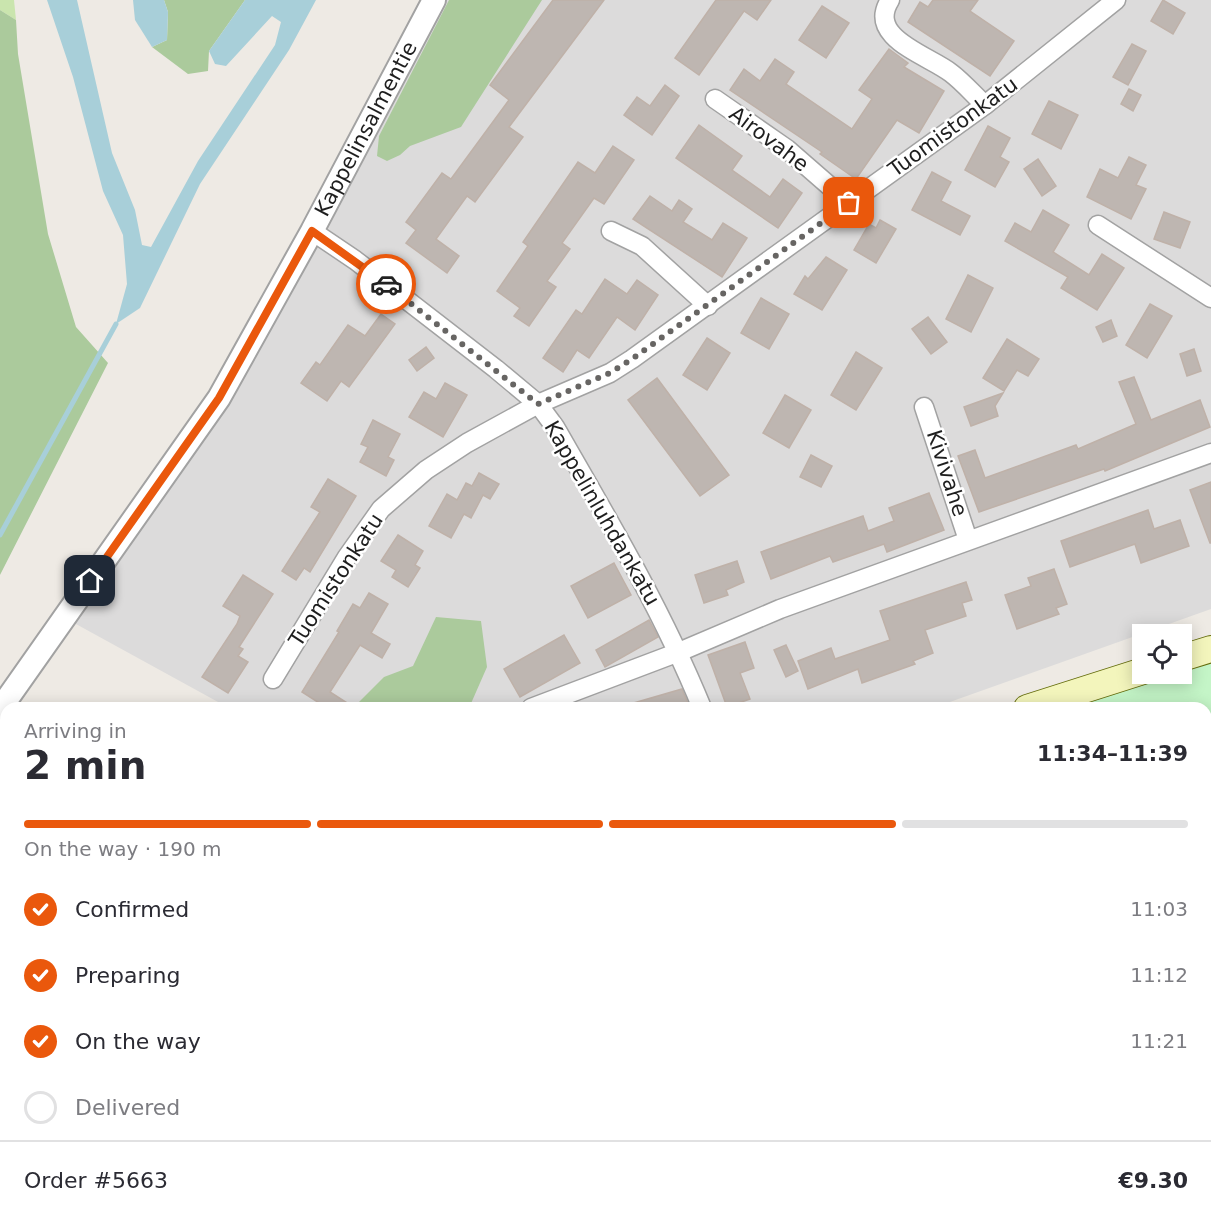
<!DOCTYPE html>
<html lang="en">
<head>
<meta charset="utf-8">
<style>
  :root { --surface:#fff; --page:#f2f2f3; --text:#2b2b33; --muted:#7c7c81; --line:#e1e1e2; --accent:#ea580c }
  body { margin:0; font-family:"DejaVu Sans",sans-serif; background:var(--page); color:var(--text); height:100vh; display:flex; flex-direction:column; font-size:22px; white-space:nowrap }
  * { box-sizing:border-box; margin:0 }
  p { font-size:20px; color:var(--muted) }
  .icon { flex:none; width:33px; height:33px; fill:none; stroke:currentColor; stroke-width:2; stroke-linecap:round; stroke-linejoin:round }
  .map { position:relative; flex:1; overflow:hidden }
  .panel { position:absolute; left:0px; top:702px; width:1212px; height:530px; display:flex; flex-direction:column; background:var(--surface); border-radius:18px 18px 0 0; box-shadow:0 3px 15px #0003 }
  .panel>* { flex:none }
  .controls { position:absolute; left:1132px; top:624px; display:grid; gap:12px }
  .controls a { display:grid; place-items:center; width:60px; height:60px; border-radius:0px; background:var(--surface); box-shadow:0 3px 15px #0003; font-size:30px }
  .pin { position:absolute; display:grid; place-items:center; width:51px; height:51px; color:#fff; margin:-26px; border-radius:12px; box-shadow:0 3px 9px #0006 }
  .courier { position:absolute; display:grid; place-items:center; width:60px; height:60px; margin:-30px; border:4px solid #ea580c; border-radius:50%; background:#fff; color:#222; box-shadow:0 2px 8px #0007 }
  .overview em { font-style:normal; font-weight:700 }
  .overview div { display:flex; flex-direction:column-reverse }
  .overview { display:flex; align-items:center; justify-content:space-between; height:102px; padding:0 24px }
  h1 { font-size:39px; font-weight:700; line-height:45px }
  .bar { display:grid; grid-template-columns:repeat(4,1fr); gap:9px 6px; align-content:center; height:72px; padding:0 24px }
  .bar i { height:8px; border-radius:4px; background:var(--line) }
  .bar .current { background:var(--accent) }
  .bar p { grid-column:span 4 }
  .line { display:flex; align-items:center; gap:15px; padding:0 24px; border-top:2px solid var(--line) }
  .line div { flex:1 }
  ol { padding:0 24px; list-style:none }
  li { display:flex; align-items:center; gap:18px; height:66px }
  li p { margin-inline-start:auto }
  li .icon { padding:6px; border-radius:50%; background:var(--accent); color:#fff; stroke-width:4 }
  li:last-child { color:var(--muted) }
  li i { width:33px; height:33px; border:3px solid var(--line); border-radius:50% }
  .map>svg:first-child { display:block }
  .residential { fill:#dcdbdb }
  .farmland { fill:#eaebd1 }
  .grass { fill:#cae5ae }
  .forest { fill:#abca9c }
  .park { fill:#c4f5c7 }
  .water { fill:#a8cfd9 }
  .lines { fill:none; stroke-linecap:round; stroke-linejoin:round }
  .stream { stroke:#a8cfd9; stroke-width:5 }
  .building { fill:#beb6b1; stroke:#bfb1a8; stroke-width:1.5 }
  .minor-casing { stroke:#a2a2a2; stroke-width:21 }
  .tertiary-casing { stroke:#a2a2a2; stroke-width:26 }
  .secondary-casing { stroke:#656d0d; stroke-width:28 }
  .minor { stroke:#fff; stroke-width:18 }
  .tertiary { stroke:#fff; stroke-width:22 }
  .secondary { stroke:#f3f5bc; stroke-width:26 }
  .done { stroke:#676563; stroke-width:6; stroke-dasharray:0 10.8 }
  .route { stroke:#ea580c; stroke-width:8 }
  .labels { text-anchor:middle; stroke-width:5; stroke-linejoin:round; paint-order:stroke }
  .street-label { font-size:21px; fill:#1e1e1e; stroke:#fff }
</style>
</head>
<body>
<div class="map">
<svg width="1211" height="1231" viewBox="0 0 1211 1231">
  <rect width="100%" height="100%" fill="#eeeae4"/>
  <!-- residential -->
  <g class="residential">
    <path d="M434 0H1211V609L933 708H229L65 618 219 398Z"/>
    <path d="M1211 766V1231H933L930 1226H1206V774Z"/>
  </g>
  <!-- farmland -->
  <path class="farmland" d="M535 1226H681L667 1231H537Z"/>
  <!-- grass -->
  <path class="grass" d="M0 0H14L16 20 0 10Z"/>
  <!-- forest -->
  <g class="forest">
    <path d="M164 0H245L209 51 208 71 188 74 152 47 167 40 168 12Z"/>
    <path d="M449 0H542L461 127 410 146 400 155 387 161 377 156 379 136Z"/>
    <path d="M0 10 16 20 18 54 48 234 76 327 108 363 0 575Z"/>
    <path d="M436 617 481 621 487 667 469 708H353L384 677 413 666Z"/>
    <path d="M269 1226H441V1231H267Z"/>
    <path d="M729 1226H773L778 1231H723Z"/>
  </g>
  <!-- park -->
  <path class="park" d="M1211 663V766L1206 774V708H1070Z"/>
  <!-- water -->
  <g class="water">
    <path d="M47 0H77L112 153 135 210 142 245 151 247 198 161 275 45 281 22 272 16 226 66 215 64 209 51 245 0H316L289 50 200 184 140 308 116 324 127 284 123 235 103 191 73 77Z"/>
    <path d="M133 0H164L168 12 167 40 152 47 135 20Z"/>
  </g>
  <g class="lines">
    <!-- stream -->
    <g class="stream">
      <path d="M0 535 116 324"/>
      <path d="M791 1226 794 1231"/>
    </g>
  </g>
  <!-- building -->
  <g class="building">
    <path d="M553 0H604L509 127 523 137 475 202 467 196 436 239 459 256 447 273 406 243 416 230 406 222 442 173 451 179 509 100 490 85Z"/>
    <path d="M716 0H771L757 20 744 11 699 75 675 58Z"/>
    <path d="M933 0H978L970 11 1014 41 990 76 908 22 920 2 928 7Z"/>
    <path d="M1163 0 1185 13 1173 34 1151 21Z"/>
    <path d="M822 6 849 23 826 58 799 40Z"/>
    <path d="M1132 44 1146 51 1128 85 1113 77Z"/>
    <path d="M889 49 908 63 904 67 944 91 919 133 897 120 856 179 820 154 822 152 730 90 744 69 760 81 775 59 794 72 786 84 852 129 872 99 859 90Z"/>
    <path d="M665 85 679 96 652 135 624 115 637 97 650 106Z"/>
    <path d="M1129 89 1141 95 1133 111 1121 104Z"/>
    <path d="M1049 101 1078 115 1061 149 1032 134Z"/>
    <path d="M699 125 742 156 732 170 770 197 783 179 802 193 778 228 676 158Z"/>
    <path d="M988 126 1010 138 1000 157 1009 162 995 187 965 170Z"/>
    <path d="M613 146 634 160 604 204 594 198 562 243 570 249 547 281 556 287 529 326 514 316 520 308 497 291 528 246 523 242 578 162 595 173Z"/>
    <path d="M1129 157 1146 165 1136 185 1146 189 1131 219 1087 197 1100 169 1118 178Z"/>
    <path d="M1038 159 1056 186 1042 196 1024 169Z"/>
    <path d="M932 172 951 182 941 201 970 216 960 235 912 210Z"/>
    <path d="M650 196 672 211 679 200 692 209 683 222 712 240 723 223 747 238 722 277 633 219Z"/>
    <path d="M1043 210 1069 225 1053 252 1089 275 1102 254 1124 268 1097 310 1061 288 1068 277 1005 241 1015 223 1031 232Z"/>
    <path d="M1164 212 1190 222 1180 248 1154 239Z"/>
    <path d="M880 220 896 229 876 263 854 250 869 224 876 228Z"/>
    <path d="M826 257 847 270 822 310 794 294 805 276 808 279Z"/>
    <path d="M968 275 993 288 971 332 946 319Z"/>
    <path d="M605 279 627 294 637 280 658 295 635 330 617 317 589 358 577 350 563 372 543 358 576 310 582 314Z"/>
    <path d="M761 298 789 314 769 349 741 333Z"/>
    <path d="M1150 304 1172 316 1147 358 1126 345Z"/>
    <path d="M381 314 395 324 349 387 341 381 327 401 301 383 316 362 320 365 348 325 365 336Z"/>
    <path d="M928 317 947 342 931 354 912 329Z"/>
    <path d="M1111 320 1117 336 1103 342 1096 327Z"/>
    <path d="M707 338 730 353 707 390 683 375Z"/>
    <path d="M1007 339 1039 359 1028 376 1017 370 1004 391 983 378Z"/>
    <path d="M426 347 434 358 417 371 409 360Z"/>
    <path d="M1194 349 1201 371 1187 376 1180 354Z"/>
    <path d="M856 352 882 368 856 410 831 395Z"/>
    <path d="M1134 377 1151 420 1200 400 1210 427 1105 471 1104 469 979 512 958 456 975 450 985 478 1076 445 1078 449 1136 424 1119 382Z"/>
    <path d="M657 378 729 475 700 496 628 400Z"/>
    <path d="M445 383 467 395 443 437 409 417 424 392 436 399Z"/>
    <path d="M1003 393 995 406 998 416 971 426 964 407Z"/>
    <path d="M785 395 811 410 789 448 763 433Z"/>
    <path d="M373 420 400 434 388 457 394 460 386 476 360 462 368 447 361 444Z"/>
    <path d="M811 455 832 466 821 487 800 477Z"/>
    <path d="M479 473 499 484 490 499 483 495 471 518 464 514 451 538 429 526 447 494 457 500 466 483 472 486Z"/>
    <path d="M328 479 356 496 310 572 304 568 296 580 282 571 320 512 311 507Z"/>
    <path d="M1211 482V543H1210L1190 490Z"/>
    <path d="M929 493 944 530 887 552 884 544 833 562 830 556 771 579 761 552 863 516 868 531 894 521 889 508Z"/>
    <path d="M1148 510 1154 529 1180 520 1189 546 1141 563 1135 544 1070 567 1061 541Z"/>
    <path d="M398 535 423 551 415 565 420 568 408 587 392 577 396 570 381 561Z"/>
    <path d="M737 561 744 582 726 590 728 595 704 603 695 575Z"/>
    <path d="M614 563 631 595 588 618 571 586Z"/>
    <path d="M1054 569 1067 604 1056 608 1059 614 1017 629 1005 595 1031 586 1028 578Z"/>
    <path d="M243 575 273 594 239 647 243 649 238 656 248 662 228 693 202 677 237 624 240 616 223 606Z"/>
    <path d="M966 582 972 600 962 603 966 616 925 630 933 653 913 661 915 664 862 683 858 669 808 689 798 661 831 648 835 659 890 640 880 611Z"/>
    <path d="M369 593 388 604 371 633 390 644 382 658 360 645 330 692 355 708H327L302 692 339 632 337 631 353 604 360 608Z"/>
    <path d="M649 620 658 637 605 667 596 650Z"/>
    <path d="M564 635 580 663 520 697 504 669Z"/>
    <path d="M745 642 754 668 740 673 750 699 727 707 708 655Z"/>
    <path d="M786 645 798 671 786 677 774 650Z"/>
    <path d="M682 689 690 708H631L630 704Z"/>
  </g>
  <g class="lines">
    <defs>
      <g id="minor">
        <path d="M890 0C866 38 928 55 951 73 963 82 974 95 985 105"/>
        <path d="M715 99 787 149 849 203"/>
        <path d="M1098 225 1211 298"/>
        <path d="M312 231 355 260 496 369 538 404 555 427C608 519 662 610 702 708"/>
        <path d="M611 231 642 246 708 306"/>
        <path d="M924 407 968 540"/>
        <path d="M273 679 347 557 381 509 426 470 467 443 538 404 610 373 632 359 985 105 1116 0"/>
        <path d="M531 708 679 652 780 609 1211 453"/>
        <path d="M1206 1171 1211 1168"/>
        <path d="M1068 1226 1071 1231"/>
        <path d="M1090 1231 1100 1226"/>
      </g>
      <g id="tertiary">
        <path id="s1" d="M0 709 219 398 312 231 434 0"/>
      </g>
      <g id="secondary">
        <path d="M1182 658 1211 649"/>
        <path d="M1027 708 1143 671"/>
        <path d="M0 1067 6 1066"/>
      </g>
    </defs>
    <!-- minor casing -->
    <use href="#minor" class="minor-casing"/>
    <!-- tertiary casing -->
    <use href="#tertiary" class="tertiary-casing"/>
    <!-- secondary casing -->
    <use href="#secondary" class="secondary-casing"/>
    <!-- minor -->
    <use href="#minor" class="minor"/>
    <!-- tertiary -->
    <use href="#tertiary" class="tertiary"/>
    <!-- secondary -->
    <use href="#secondary" class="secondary"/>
  </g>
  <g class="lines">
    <!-- done -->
    <path class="done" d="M386 284 538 404 610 373 632 359 849 203"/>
    <!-- route -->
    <path class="route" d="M90 581 219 398 312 231 386 284"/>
  </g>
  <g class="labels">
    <!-- street labels -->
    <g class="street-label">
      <text transform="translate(953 127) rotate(-36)" y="7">Tuomistonkatu</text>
      <text dy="7" stroke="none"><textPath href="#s1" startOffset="687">Kappelinsalmentie</textPath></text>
      <text transform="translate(769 139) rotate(37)" y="7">Airovahe</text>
      <text transform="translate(947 473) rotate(72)" y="7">Kivivahe</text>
      <text transform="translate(602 513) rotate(60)" y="7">Kappelinluhdankatu</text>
      <text transform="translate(336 580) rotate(-57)" y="7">Tuomistonkatu</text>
    </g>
  </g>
</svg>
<div class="controls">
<a><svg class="icon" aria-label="locate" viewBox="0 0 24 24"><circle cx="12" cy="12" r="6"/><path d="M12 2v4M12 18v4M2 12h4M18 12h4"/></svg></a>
</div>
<div class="pin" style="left:849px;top:203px;background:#ea580c"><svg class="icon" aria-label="bag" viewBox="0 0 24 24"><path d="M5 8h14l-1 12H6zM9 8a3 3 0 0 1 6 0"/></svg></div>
<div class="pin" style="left:90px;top:581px;background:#1f2937"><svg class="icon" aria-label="home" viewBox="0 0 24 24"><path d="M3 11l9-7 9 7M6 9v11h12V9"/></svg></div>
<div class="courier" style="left:386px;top:284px"><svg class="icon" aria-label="car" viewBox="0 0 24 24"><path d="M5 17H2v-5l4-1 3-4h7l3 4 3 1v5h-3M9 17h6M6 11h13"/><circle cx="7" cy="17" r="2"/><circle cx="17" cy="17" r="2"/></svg></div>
<section class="panel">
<div class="overview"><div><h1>2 min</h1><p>Arriving in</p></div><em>11:34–11:39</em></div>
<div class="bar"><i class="current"></i><i class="current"></i><i class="current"></i><i></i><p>On the way · 190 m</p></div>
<ol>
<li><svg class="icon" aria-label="check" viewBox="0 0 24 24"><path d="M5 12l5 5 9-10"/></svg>Confirmed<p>11:03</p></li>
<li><svg class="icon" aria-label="check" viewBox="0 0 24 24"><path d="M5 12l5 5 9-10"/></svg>Preparing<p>11:12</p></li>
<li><svg class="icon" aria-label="check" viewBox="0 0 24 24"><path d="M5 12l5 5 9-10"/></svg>On the way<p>11:21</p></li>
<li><i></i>Delivered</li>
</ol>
<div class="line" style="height:78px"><div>Order #5663</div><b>€9.30</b></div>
</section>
</div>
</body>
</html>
